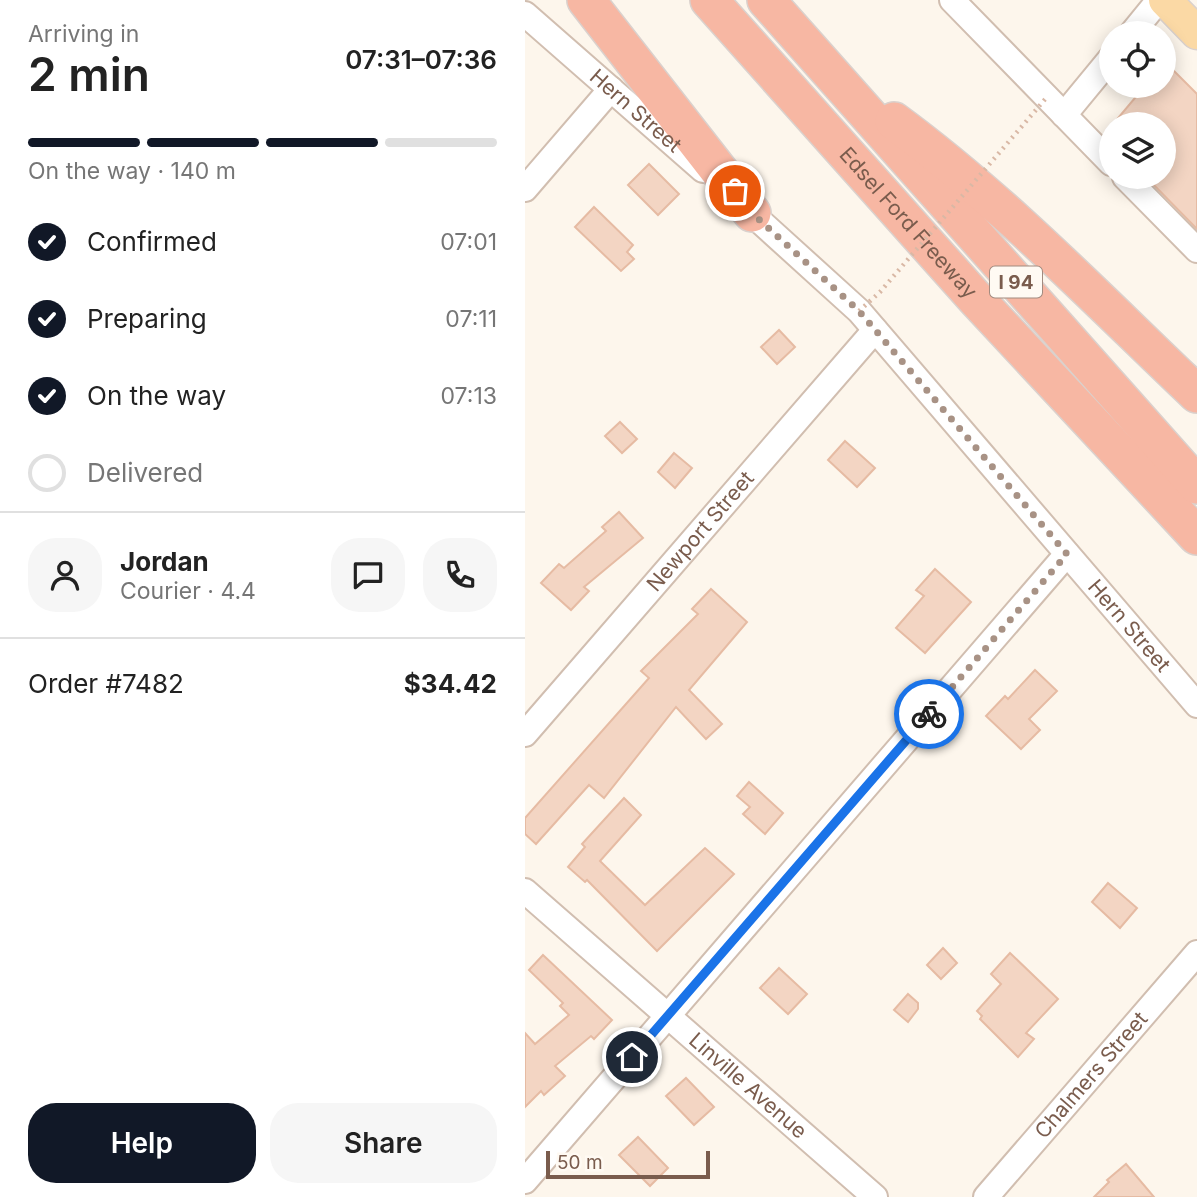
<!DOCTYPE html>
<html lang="en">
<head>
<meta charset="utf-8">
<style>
  :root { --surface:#fff; --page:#f6f6f6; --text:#222; --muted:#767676; --line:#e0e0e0; --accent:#111827 }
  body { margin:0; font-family:Inter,sans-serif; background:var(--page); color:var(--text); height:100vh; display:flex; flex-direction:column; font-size:26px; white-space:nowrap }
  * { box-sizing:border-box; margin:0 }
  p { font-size:23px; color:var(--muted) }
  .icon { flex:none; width:38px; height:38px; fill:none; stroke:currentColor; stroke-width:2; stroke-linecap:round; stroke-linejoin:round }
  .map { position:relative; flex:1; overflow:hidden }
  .drawer { display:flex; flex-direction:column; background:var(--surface); width:525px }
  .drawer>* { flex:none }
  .tools { position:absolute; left:574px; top:21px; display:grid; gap:14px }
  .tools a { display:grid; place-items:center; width:77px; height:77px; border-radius:50%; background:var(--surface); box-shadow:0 4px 18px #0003; font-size:35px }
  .scale { position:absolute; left:21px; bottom:18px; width:164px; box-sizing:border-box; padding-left:7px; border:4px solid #7a5c4d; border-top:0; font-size:19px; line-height:24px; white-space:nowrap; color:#7a5c4d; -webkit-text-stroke:5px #fffaf3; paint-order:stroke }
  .pin { position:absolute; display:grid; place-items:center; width:60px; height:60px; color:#fff; margin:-30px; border:4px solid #fff; border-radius:50%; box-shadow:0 2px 7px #0007 }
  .courier { position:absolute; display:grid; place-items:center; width:70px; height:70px; margin:-35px; border:5px solid #1a73e8; border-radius:50%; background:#fff; color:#222; box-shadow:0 2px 9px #0007 }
  .headline em { font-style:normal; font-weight:600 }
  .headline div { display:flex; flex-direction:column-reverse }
  .headline { display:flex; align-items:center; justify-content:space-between; height:119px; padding:0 28px }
  h1 { font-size:46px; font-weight:600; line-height:52px }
  .bar { display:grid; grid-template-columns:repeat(4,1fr); gap:10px 7px; align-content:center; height:84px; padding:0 28px }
  .bar i { height:9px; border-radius:5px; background:var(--line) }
  .bar .current { background:var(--accent) }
  .bar p { grid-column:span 4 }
  .line { display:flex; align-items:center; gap:18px; padding:0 28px; border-top:2px solid var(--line) }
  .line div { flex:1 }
  .round { display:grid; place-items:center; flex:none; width:74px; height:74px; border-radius:28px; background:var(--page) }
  ol { padding:0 28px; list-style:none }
  li { display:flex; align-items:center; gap:21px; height:77px }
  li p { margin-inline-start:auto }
  li .icon { padding:7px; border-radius:50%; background:var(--accent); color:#fff; stroke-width:4 }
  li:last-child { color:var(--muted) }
  li i { width:38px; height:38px; border:4px solid var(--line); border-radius:50% }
  .action { display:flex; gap:14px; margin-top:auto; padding:14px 28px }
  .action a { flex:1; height:80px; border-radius:28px; background:var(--accent); color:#fff; font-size:28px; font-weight:600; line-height:80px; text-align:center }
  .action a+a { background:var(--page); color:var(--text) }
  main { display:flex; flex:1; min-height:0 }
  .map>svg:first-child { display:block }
  .building { fill:#f3d5c3; stroke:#e6bba3; stroke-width:2 }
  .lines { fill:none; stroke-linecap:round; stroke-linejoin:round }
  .minor-casing { stroke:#d1beb0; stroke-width:28 }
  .major-casing { stroke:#dad1cd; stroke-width:35 }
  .highway-casing { stroke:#dad1cd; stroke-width:40 }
  .minor { stroke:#fff; stroke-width:24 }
  .major { stroke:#fbd9a5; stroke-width:32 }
  .highway { stroke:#f7b7a3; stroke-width:37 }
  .path-bridge { stroke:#d9b8a5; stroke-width:4.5; stroke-dasharray:2 5; stroke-linecap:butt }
  .done { stroke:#a89285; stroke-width:7; stroke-dasharray:0 12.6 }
  .route { stroke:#1a73e8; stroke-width:9 }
  .labels { text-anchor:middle; stroke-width:6; stroke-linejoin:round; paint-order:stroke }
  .shield { fill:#fffaf3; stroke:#a28b7f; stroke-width:2 }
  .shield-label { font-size:19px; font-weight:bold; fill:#7a5c4d }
  .street-label { font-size:21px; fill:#7a5c4d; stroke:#fffaf3 }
</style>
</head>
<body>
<main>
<section class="drawer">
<div class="headline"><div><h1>2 min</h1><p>Arriving in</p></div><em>07:31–07:36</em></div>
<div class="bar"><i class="current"></i><i class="current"></i><i class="current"></i><i></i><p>On the way · 140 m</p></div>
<ol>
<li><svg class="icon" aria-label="check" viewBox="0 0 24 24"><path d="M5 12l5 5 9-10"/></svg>Confirmed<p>07:01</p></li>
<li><svg class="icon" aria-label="check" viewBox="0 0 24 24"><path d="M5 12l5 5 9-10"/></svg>Preparing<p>07:11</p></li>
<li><svg class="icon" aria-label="check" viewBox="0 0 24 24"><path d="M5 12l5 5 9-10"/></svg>On the way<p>07:13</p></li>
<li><i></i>Delivered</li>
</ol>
<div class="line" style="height:126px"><a class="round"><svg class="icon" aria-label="person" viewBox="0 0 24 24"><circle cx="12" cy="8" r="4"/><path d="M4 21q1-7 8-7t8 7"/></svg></a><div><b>Jordan</b><p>Courier · 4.4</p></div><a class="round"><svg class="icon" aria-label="chat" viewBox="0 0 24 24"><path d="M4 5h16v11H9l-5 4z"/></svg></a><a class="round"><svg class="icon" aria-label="phone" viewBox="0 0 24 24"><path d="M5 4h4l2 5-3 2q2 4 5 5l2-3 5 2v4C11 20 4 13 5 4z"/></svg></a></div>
<div class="line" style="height:91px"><div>Order #7482</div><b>$34.42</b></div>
<div class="action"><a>Help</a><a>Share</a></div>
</section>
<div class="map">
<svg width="672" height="1197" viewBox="0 0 672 1197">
  <rect width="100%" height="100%" fill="#fdf6ec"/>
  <!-- building -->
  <g class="building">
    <path d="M639 61 672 94V229L621 177H639V124H588L620 86H639Z"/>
    <path d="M124 164 154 194 133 215 103 185Z"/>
    <path d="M69 207 108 245 102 252 109 259 96 271 50 227Z"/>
    <path d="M254 330 270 347 252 364 236 347Z"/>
    <path d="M95 422 112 439 97 453 80 436Z"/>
    <path d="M320 441 350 468 332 487 303 460Z"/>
    <path d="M149 453 167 468 150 488 133 472Z"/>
    <path d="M94 512 118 538 59 587 64 591 46 610 16 583 34 564 39 568 81 531 77 527Z"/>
    <path d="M410 569 446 602 400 653 371 628 399 596 391 590Z"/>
    <path d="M186 589 222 622 164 690 197 724 181 739 151 707 79 798 64 785 11 844 0 834V818L124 678 116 671 173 614 167 609Z"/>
    <path d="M510 670 532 691 504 719 515 730 496 749 461 716 480 696 483 699Z"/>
    <path d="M224 782 258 813 240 834 218 814 225 807 212 796Z"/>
    <path d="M99 798 116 815 75 861 120 905 180 848 209 874 132 951 62 880 60 882 43 867 60 847 57 844Z"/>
    <path d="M583 883 612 908 595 928 567 902Z"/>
    <path d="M418 948 432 963 416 979 402 965Z"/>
    <path d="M485 953 533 999 501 1033 509 1039 493 1057 455 1019 457 1016 452 1011 476 984 466 974Z"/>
    <path d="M18 955 87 1020 69 1039 66 1036 30 1066 40 1076 19 1095 16 1091 0 1107V1033L10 1044 44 1015 35 1006 38 1003 4 970Z"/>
    <path d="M254 968 282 994 263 1014 235 988Z"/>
    <path d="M383 994 393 1003V1009L383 1022 369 1010Z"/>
    <path d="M161 1078 189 1107 169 1125 141 1096Z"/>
    <path d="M113 1137 143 1168 125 1186 94 1155Z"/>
    <path d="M601 1164 629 1197H569L584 1182 582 1180Z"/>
  </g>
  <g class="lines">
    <defs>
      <g id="minor">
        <path d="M427 0 586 163"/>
        <path id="s1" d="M0 14 178 170"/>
        <path d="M607 33 634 0"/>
        <path d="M539 115 586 58"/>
        <path d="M600 177 672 250"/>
        <path d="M0 189 86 89"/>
        <path id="s2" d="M216 204 334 311 672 705"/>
        <path id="s3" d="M0 734 350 330"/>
        <path id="s4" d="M0 891 350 1197"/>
        <path d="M0 1181 542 554"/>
        <path id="s5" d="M461 1197 672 953"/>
      </g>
      <path id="major" d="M640 0 672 33"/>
      <g id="highway">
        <path d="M61 0 227 213"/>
        <path id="s6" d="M184 0 451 299 672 536"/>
        <path d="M241 0 672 485"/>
        <path d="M369 121C478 201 574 301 672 394"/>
      </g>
    </defs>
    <!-- minor casing -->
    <use href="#minor" class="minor-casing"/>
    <!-- major casing -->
    <use href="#major" class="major-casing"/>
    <!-- highway casing -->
    <use href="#highway" class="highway-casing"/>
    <!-- minor -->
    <use href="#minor" class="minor"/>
    <!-- major -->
    <use href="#major" class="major"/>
    <!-- highway -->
    <use href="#highway" class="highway"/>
    <!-- path-bridge -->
    <path class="path-bridge" d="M334 311 355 292 522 97"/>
  </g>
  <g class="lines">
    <!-- done -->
    <path class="done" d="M210 191 227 213 334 311 542 554 404 714"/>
    <!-- route -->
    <path class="route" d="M107 1057 404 714"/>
  </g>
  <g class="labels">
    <!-- shield labels -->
    <rect class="shield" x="465" y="266.5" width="52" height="31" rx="5"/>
    <g class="shield-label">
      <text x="491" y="289">I 94</text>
    </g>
    <!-- street labels -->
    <g class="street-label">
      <text dy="7" stroke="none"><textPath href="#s1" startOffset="147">Hern Street</textPath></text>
      <text dy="7" stroke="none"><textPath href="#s6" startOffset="299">Edsel Ford Freeway</textPath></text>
      <text dy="7" stroke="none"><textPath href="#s3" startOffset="268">Newport Street</textPath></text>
      <text dy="7" stroke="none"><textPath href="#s2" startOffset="574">Hern Street</textPath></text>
      <text dy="7" stroke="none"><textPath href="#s5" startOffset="161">Chalmers Street</textPath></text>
      <text dy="7" stroke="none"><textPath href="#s4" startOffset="296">Linville Avenue</textPath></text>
    </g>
  </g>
</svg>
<div class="tools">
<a><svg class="icon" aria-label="locate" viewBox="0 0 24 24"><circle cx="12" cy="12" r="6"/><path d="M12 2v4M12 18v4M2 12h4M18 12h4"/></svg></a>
<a><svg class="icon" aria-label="layers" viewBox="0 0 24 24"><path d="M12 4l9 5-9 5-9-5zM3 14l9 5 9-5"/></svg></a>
</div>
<div class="scale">50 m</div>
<div class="pin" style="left:210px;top:191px;background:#ea580c"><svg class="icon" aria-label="bag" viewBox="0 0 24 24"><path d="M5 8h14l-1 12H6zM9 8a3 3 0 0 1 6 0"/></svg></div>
<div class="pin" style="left:107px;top:1057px;background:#1f2937"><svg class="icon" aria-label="home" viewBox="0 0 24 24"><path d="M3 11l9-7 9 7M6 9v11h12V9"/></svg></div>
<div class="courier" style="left:404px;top:714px"><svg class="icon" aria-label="bike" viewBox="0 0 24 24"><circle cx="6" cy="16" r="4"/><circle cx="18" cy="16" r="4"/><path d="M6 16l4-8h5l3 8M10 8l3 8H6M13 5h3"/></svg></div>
</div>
</main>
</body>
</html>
